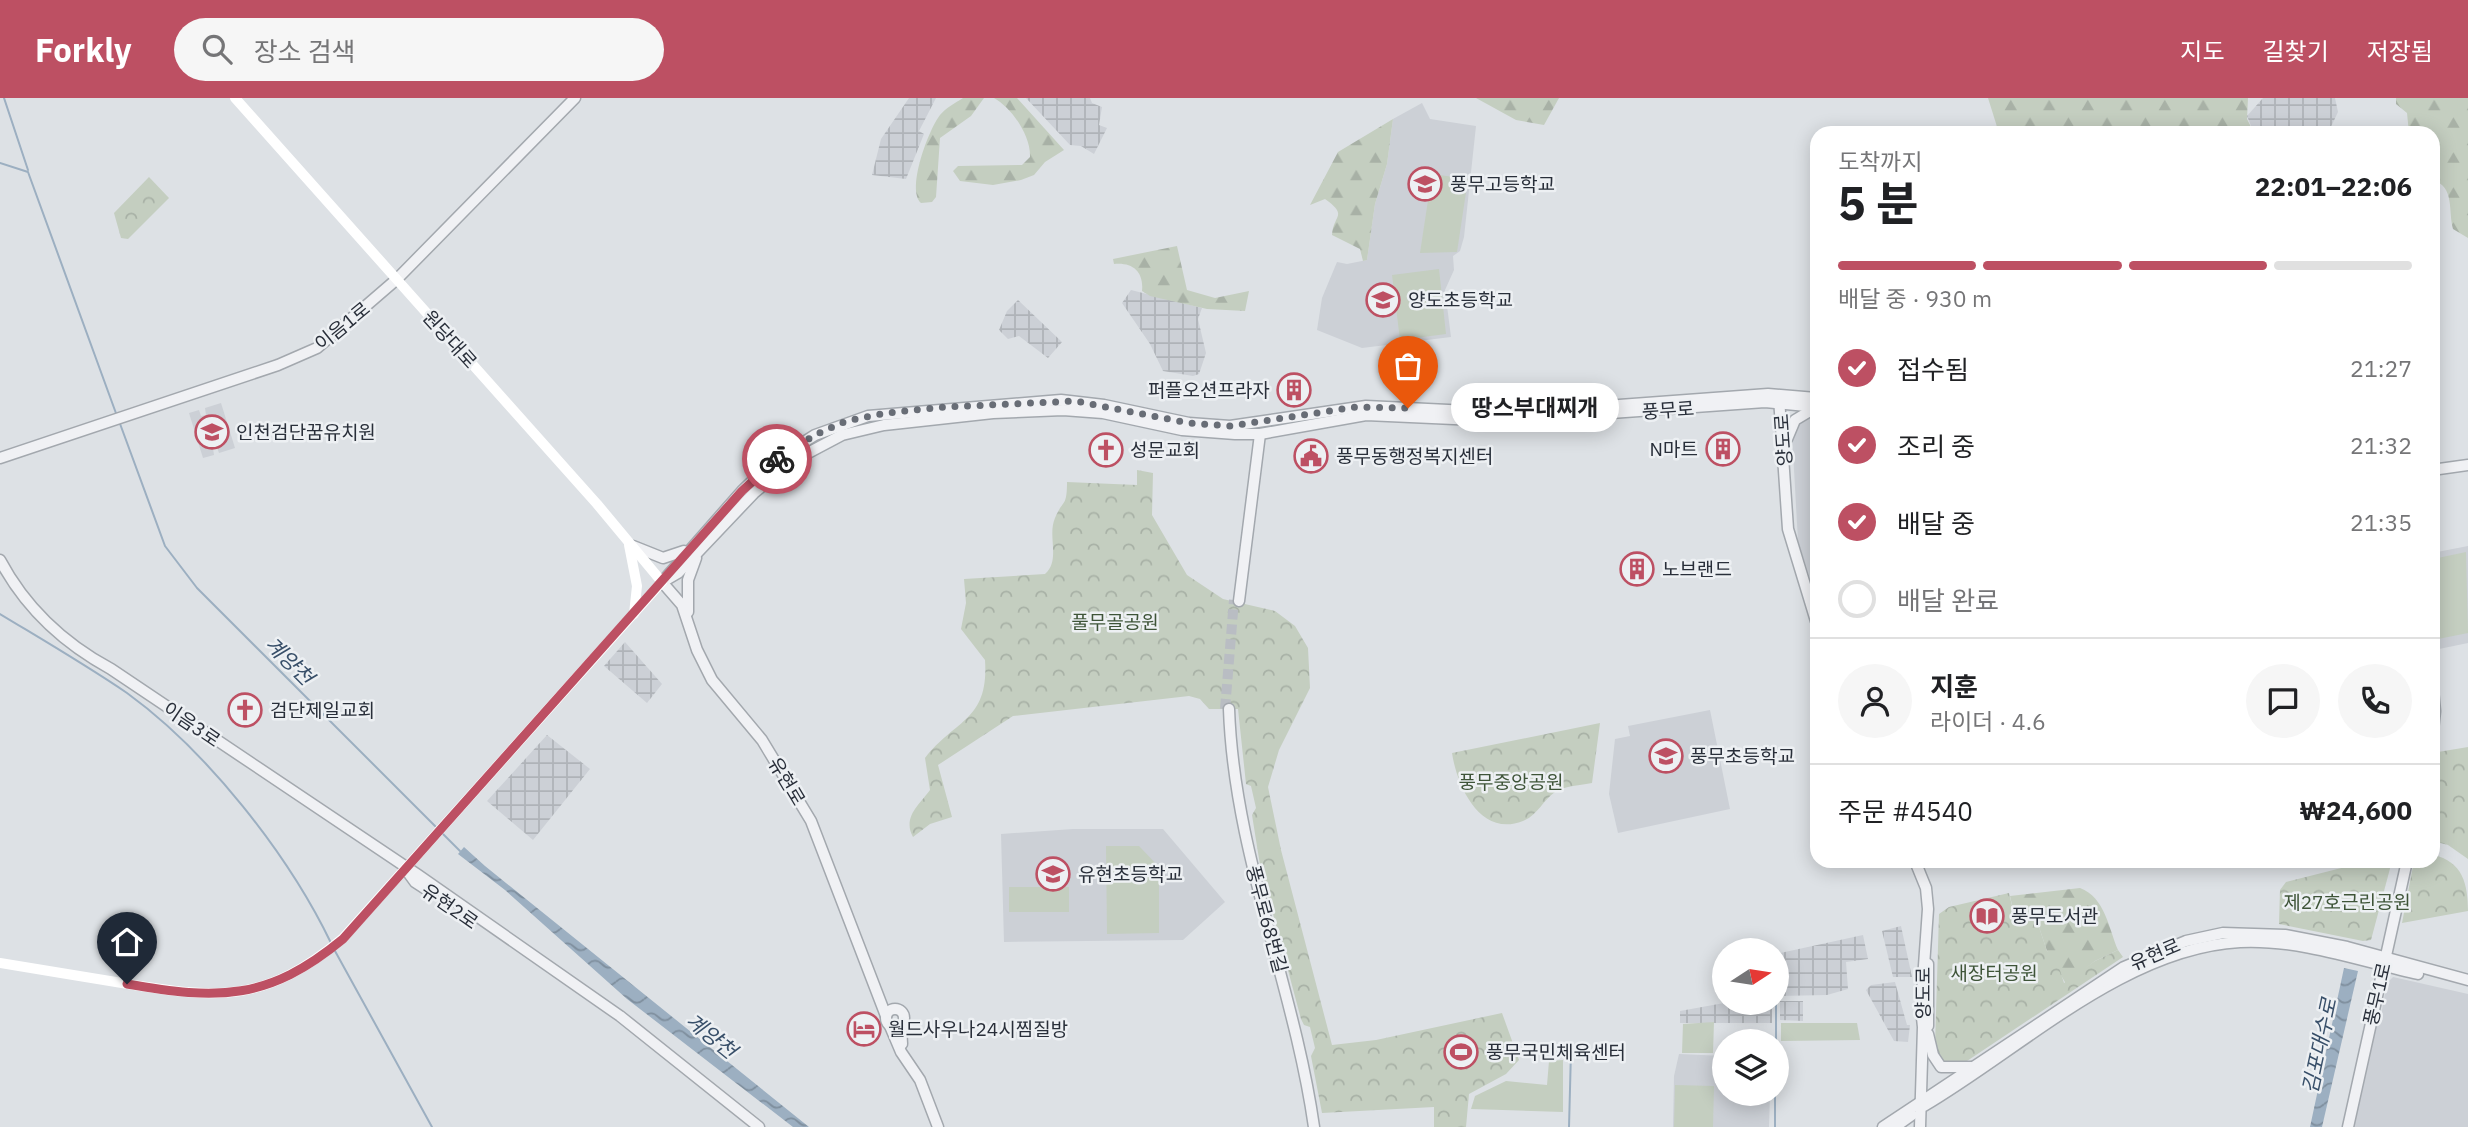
<!DOCTYPE html>
<html lang="ko">
<head>
<meta charset="utf-8">
<style>
  :root { --surface:#fff; --page:#f6f6f6; --text:#202124; --muted:#757577; --line:#e0e0e0; --accent:#bd5063 }
  body { margin:0; font-family:"IBM Plex Sans","Noto Sans KR",sans-serif; background:var(--page); color:var(--text); height:100vh; display:flex; flex-direction:column; font-size:26px; white-space:nowrap }
  * { box-sizing:border-box; margin:0 }
  p { font-size:23px; color:var(--muted) }
  .icon { flex:none; width:38px; height:38px; fill:none; stroke:currentColor; stroke-width:2; stroke-linecap:round; stroke-linejoin:round }
  .map { position:relative; flex:1; overflow:hidden }
  .panel { position:absolute; left:1810px; top:28px; width:630px; height:742px; display:flex; flex-direction:column; background:var(--surface); border-radius:21px; box-shadow:0 4px 18px #0003 }
  .panel>* { flex:none }
  .needle { width:46px; rotate:78deg }
  .buttons { position:absolute; left:1712px; top:840px; display:grid; gap:14px }
  .buttons a { display:grid; place-items:center; width:77px; height:77px; border-radius:50%; background:var(--surface); box-shadow:0 4px 18px #0003; font-size:35px }
  .pin { position:absolute; display:grid; place-items:center; width:60px; height:60px; color:#fff; margin:-72px -30px; border-radius:50% 50% 50% 0; rotate:-45deg; box-shadow:0 0 7px #0007 }
  .pin .icon { rotate:45deg }
  .courier { position:absolute; display:grid; place-items:center; width:70px; height:70px; margin:-35px; border:5px solid #bd5063; border-radius:50%; background:#fff; color:#222; box-shadow:0 2px 9px #0007 }
  .bubble { position:absolute; height:49px; border-radius:24px; background:var(--surface); box-shadow:0 4px 18px #0003; font-size:23px; font-weight:700; line-height:49px; text-align:center }
  .headline em { font-style:normal; font-weight:700 }
  .headline div { display:flex; flex-direction:column-reverse }
  .headline { display:flex; align-items:center; justify-content:space-between; height:119px; padding:0 28px }
  h1 { font-size:46px; font-weight:700; line-height:52px }
  .bar { display:grid; grid-template-columns:repeat(4,1fr); gap:10px 7px; align-content:center; height:84px; padding:0 28px }
  .bar i { height:9px; border-radius:5px; background:var(--line) }
  .bar .selected { background:var(--accent) }
  .bar p { grid-column:span 4 }
  .line { display:flex; align-items:center; gap:18px; padding:0 28px; border-top:2px solid var(--line) }
  .line div { flex:1 }
  .round { display:grid; place-items:center; flex:none; width:74px; height:74px; border-radius:37px; background:var(--page) }
  ol { padding:0 28px; list-style:none }
  li { display:flex; align-items:center; gap:21px; height:77px }
  li p { margin-inline-start:auto }
  li .icon { padding:7px; border-radius:50%; background:var(--accent); color:#fff; stroke-width:4 }
  li:last-child { color:var(--muted) }
  li i { width:38px; height:38px; border:4px solid var(--line); border-radius:50% }
  header { display:flex; align-items:center; gap:42px; box-sizing:border-box; height:98px; padding:0 35px; background:var(--accent); color:#fff }
  header strong { font-size:33px }
  nav { display:flex; gap:38px; margin-inline-start:auto; font-size:24px }
  .search { width:490px; height:63px; background:var(--page); display:flex; align-items:center; gap:18px; box-sizing:border-box; padding:0 24px; border-radius:38px; color:var(--muted); font-size:26px }
  .map>svg:first-child { display:block }
  .built { fill:#ccd0d6 }
  .industrial { fill:url(#industrial-grid) }
  .forest { fill:url(#forest-firs) }
  .park { fill:url(#park-crowns) }
  .garden { fill:#c4cec0 }
  .water { fill:url(#water-waves) }
  .lines { fill:none; stroke-linecap:round; stroke-linejoin:round }
  .stream { stroke:#9cafc1; stroke-width:2 }
  .tertiary-tunnel { stroke:#b9bdc3; stroke-width:10; stroke-dasharray:10 5; stroke-linecap:butt }
  .tertiary-casing { stroke:#a3a8ae; stroke-width:13 }
  .tertiary { stroke:#f0f1f4; stroke-width:10 }
  .secondary { stroke:#fff; stroke-width:10 }
  .done { stroke:#686d76; stroke-width:7; stroke-dasharray:0 12.6 }
  .route { stroke:#bd5063; stroke-width:9 }
  .labels { text-anchor:middle; stroke-width:5; stroke-linejoin:round; paint-order:stroke }
  .poi-label { font-size:19px; fill:#292f3a; stroke:#edf0f3; text-anchor:start }
  .street-label { font-size:19px; fill:#292f3a; stroke:#edf0f3 }
  .park-label { font-size:19px; fill:#3e5438; stroke:#edf0f3 }
  .water-label { font-size:21px; font-style:italic; fill:#384f69; stroke:#edf0f3 }
</style>
</head>
<body>
<header>
<strong>Forkly</strong>
<div class="search"><svg class="icon" aria-label="search" viewBox="0 0 24 24"><circle cx="10" cy="10" r="6"/><path d="M15 15l6 6"/></svg>장소 검색</div>
<nav><a>지도</a><a>길찾기</a><a>저장됨</a></nav>
</header>
<div class="map">
<svg width="2468" height="1029" viewBox="0 0 2468 1029">
  <defs>
    <pattern id="industrial-grid" width="8" height="8" patternUnits="userSpaceOnUse" patternTransform="scale(1.75)"><rect width="8" height="8" fill="#ccd0d6"/><path d="M0 4h8M4 0v8" fill="none" stroke="#afb3b8"/></pattern>
    <pattern id="forest-firs" width="22" height="20" patternUnits="userSpaceOnUse" patternTransform="scale(1.75)"><rect width="22" height="20" fill="#c4cec0"/><path d="M5 1l3.5 6h-7zM16 11l3.5 6h-7z" fill="#a8b1a6"/></pattern>
    <pattern id="park-crowns" width="20" height="18" patternUnits="userSpaceOnUse" patternTransform="scale(1.75)"><rect width="20" height="18" fill="#c4cec0"/><path d="M2 6a3 3 0 1 1 6 0M12 15a3 3 0 1 1 6 0" fill="none" stroke="#a8b1a6"/></pattern>
    <pattern id="water-waves" width="16" height="10" patternUnits="userSpaceOnUse" patternTransform="scale(1.75)"><rect width="16" height="10" fill="#9cafc1"/><path d="M0 5q4-4 8 0t8 0" fill="none" stroke="#7f8f9e"/></pattern>
  </defs>
  <rect width="100%" height="100%" fill="#dde1e5"/>
  <!-- built -->
  <g class="built">
    <path d="M1422 5 1430 21 1476 28 1464 139 1460 153 1453 158 1454 172 1445 192 1451 239 1362 250 1317 232 1322 200 1337 164 1347 166 1367 162 1375 106 1387 66 1393 21Z"/>
    <path d="M221 305 235 350 219 355 217 349 213 350 214 357 203 360 189 315 199 312 201 318 206 317 205 310Z"/>
    <path d="M1816 316V499L1798 443 1792 336 1801 319Z"/>
    <path d="M2468 448V545L2439 551 2433 519 2432 455Z"/>
    <path d="M1710 612 1730 711 1618 735 1609 696 1615 641 1630 638 1628 628Z"/>
    <path d="M1073 731H1163L1225 804 1183 842 1004 844 1001 736Z"/>
    <path d="M2393 879 2468 896V1029H2353L2372 939 2381 917 2387 885Z"/>
    <path d="M1679 956 1724 958V996H1770L1769 1029H1673L1674 978Z"/>
  </g>
  <!-- industrial -->
  <g class="industrial">
    <path d="M909 0H936L919 33 924 36 906 81 872 77 881 41Z"/>
    <path d="M1026 0H1090L1092 5 1102 9 1099 27 1107 30 1094 56 1081 48 1070 47Z"/>
    <path d="M2263 0H2335L2338 14 2328 35H2254L2247 18Z"/>
    <path d="M1131 192 1202 210 1198 221 1206 255 1199 276 1193 278 1163 273 1150 246 1122 205Z"/>
    <path d="M1018 202 1062 244 1048 260 1019 238 1008 241 999 232 1007 213Z"/>
    <path d="M625 544 662 586 647 605 604 568Z"/>
    <path d="M547 637 590 671 533 742 487 703Z"/>
    <path d="M1901 828 1912 879H1893L1882 833Z"/>
    <path d="M1863 837 1868 861 1846 864 1848 891 1827 897 1779 898 1776 856Z"/>
    <path d="M1895 884 1907 927H1910L1908 944 1894 943 1866 892 1871 887Z"/>
    <path d="M1780 903H1803V923L1780 922Z"/>
    <path d="M1724 905H1772V925H1680V913Z"/>
  </g>
  <!-- forest -->
  <g class="forest">
    <path d="M963 0H984L971 18 940 40 936 99 932 104 921 105C906 91 929 31 940 17 946 10 955 5 963 0Z"/>
    <path d="M994 0H1017L1064 52 1045 64 1034 77 1021 82 993 87 960 83 953 73 958 68 1022 67 1030 59C1031 38 1012 10 994 0Z"/>
    <path d="M1476 0H1559L1544 27 1516 22Z"/>
    <path d="M1988 0H2248L2247 21 2254 35H1999Z"/>
    <path d="M2396 0H2468V140L2453 131C2448 113 2455 89 2433 82L2432 35H2409L2407 15 2396 6Z"/>
    <path d="M1393 21 1387 66 1375 106 1367 162 1363 163 1360 151 1332 137C1333 117 1349 118 1325 101L1310 107 1338 54Z"/>
    <path d="M1177 148 1187 192 1215 200 1249 193 1245 213 1207 211 1150 198 1142 193C1144 174 1133 164 1114 166L1113 161Z"/>
    <path d="M2080 790C2105 799 2109 831 2118 852L2095 863 2066 886 2047 853 2038 826 2029 820 2014 816 2010 798Z"/>
  </g>
  <!-- park -->
  <g class="park">
    <path d="M149 79 169 100 128 141 121 140 114 115Z"/>
    <path d="M1137 372 1153 375 1152 417 1187 477 1223 501 1275 513 1295 528 1308 550 1310 590 1279 652 1268 689 1281 752 1332 947 1376 942 1502 915 1519 962 1506 976 1469 996 1466 1029H1434V1009L1322 1015 1311 958 1315 950 1310 929 1304 927 1301 921 1260 767 1252 717 1256 710 1251 688 1246 686 1238 611H1209L1200 601 1189 598 1013 618 938 667 952 719 930 726 913 739C902 719 920 706 930 692L925 660C955 621 989 623 985 562L961 531 966 505 964 481 1045 476C1061 462 1047 438 1055 420 1063 401 1067 410 1067 384L1137 387Z"/>
    <path d="M1600 625 1592 685C1581 687 1565 688 1555 694 1543 702 1538 717 1523 723 1480 740 1457 688 1452 655Z"/>
    <path d="M2468 649V761L2448 747 2433 743V681L2438 654Z"/>
    <path d="M2433 757C2463 763 2468 787 2468 813L2402 825 2414 763H2432Z"/>
    <path d="M2369 763H2392L2371 842 2363 843 2279 826 2280 792 2286 784Z"/>
    <path d="M2009 795 2014 816 2029 820 2038 826 2047 853 2058 866 2064 885 2095 863 2118 852 2123 859 1964 965 1946 967 1939 962 1935 948 1939 816 1949 809Z"/>
  </g>
  <!-- garden -->
  <g class="garden">
    <path d="M1432 76 1468 81 1457 154 1420 155Z"/>
    <path d="M1439 171 1446 236 1400 242 1392 177Z"/>
    <path d="M2466 454 2468 535 2438 541 2433 511V461Z"/>
    <path d="M1106 748H1139L1159 769V835L1107 836Z"/>
    <rect x="1009" y="789" width="60" height="25"/>
    <path d="M1714 924 1713 955H1682L1683 926Z"/>
    <path d="M1781 925H1857L1860 942 1781 943Z"/>
    <path d="M1563 962V1014L1471 1011 1475 998 1506 983 1547 987 1549 963Z"/>
    <path d="M1675 987 1714 988 1713 1029H1674Z"/>
  </g>
  <!-- water -->
  <g class="water">
    <path d="M464 749 485 768 809 1029H793L627 901 505 792 458 756Z"/>
    <path d="M2344 870 2358 873 2322 1029H2310Z"/>
  </g>
  <g class="lines">
    <!-- stream -->
    <g class="stream">
      <path d="M4 0 28 72"/>
      <path d="M0 65 28 74 117 318"/>
      <path d="M119 323 165 448 197 490 435 728"/>
      <path d="M0 516C43 542 86 567 127 595 207 653 288 756 331 845"/>
      <path d="M442 735 460 753"/>
      <path d="M335 853 432 1029"/>
      <path d="M1776 943V907"/>
      <path d="M1569 1029 1571 953"/>
      <path d="M1775 1029V996"/>
    </g>
    <!-- tertiary-tunnel -->
    <path class="tertiary-tunnel" d="M1225 611 1234 502"/>
    <defs>
      <g id="tertiary">
        <path d="M1779 300 1788 431 1816 523"/>
        <path d="M1787 341 1795 322 1815 310"/>
        <path d="M0 360 278 267 317 250 397 181 575 0"/>
        <path d="M2432 372 2468 367"/>
        <path d="M633 448 663 460 684 453"/>
        <path d="M0 462C26 511 63 545 111 571L418 777 620 918 759 1029"/>
        <path d="M666 482 678 475 754 395 791 364 842 337 884 327 993 315 1063 312 1103 315 1182 332 1235 336H1260L1366 317 1498 323 1765 304 1816 309"/>
        <path d="M662 484 742 393 771 365 815 337 868 318 1061 302 1104 307 1189 325 1230 328 1366 308 1510 315 1768 296 1816 300"/>
        <path d="M662 484 682 507 697 552 712 582 762 642 811 723 886 918"/>
        <path d="M1239 503 1260 336"/>
        <path d="M688 514V482L696 460"/>
        <path d="M2432 581 2435 613 2432 642"/>
        <path d="M1229 611C1234 755 1294 888 1314 1029"/>
        <path d="M1915 763 1926 790 1928 811 1921 910 1923 929 1920 1029"/>
        <path d="M407 773 415 784 432 795"/>
        <path d="M1928 866V928"/>
        <circle cx="895" cy="920" r="9"/>
        <path d="M890 928 901 954 920 982 938 1029"/>
        <path d="M901 928 902 946"/>
        <path d="M1928 936 1933 957 1941 969H1971"/>
        <path d="M1924 1008C2021 951 2125 850 2240 844 2300 841 2361 863 2418 876"/>
        <path d="M1883 1029 2124 869 2186 843 2223 835 2285 837 2347 849 2468 882"/>
        <path d="M1895 1029 1912 1017"/>
        <path d="M2348 1029 2407 763"/>
      </g>
    </defs>
    <!-- tertiary casing -->
    <use href="#tertiary" class="tertiary-casing"/>
    <!-- tertiary -->
    <use href="#tertiary" class="tertiary"/>
    <!-- secondary -->
    <g class="secondary">
      <path d="M629 447 637 488 634 516"/>
      <path d="M0 865C41 872 81 878 122 885 218 901 264 906 343 840L662 484 597 406 235 0"/>
    </g>
  </g>
  <g class="lines">
    <!-- done -->
    <path class="done" d="M777 361 815 337 846 323 886 315 946 309 1075 303 1189 325 1230 328 1356 309 1408 310"/>
    <!-- route -->
    <path class="route" d="M127 886C218 902 268 903 343 841L742 393 777 361"/>
  </g>
  <!-- icons -->
  <defs>
    <symbol id="school-ring" viewBox="-11 -11 22 22"><circle r="9.5" fill="#edf0f3" stroke="#bd5063" stroke-width="1.5"/><path d="M0-5L7-2L0 1L-7-2ZM-4 1L0 2.5L4 1V4Q0 6-4 4Z" fill="#bd5063"/></symbol>
    <symbol id="building-ring" viewBox="-11 -11 22 22"><circle r="9.5" fill="#edf0f3" stroke="#bd5063" stroke-width="1.5"/><path d="M-4-6H4V6H1V3H-1V6H-4ZM-2.5-4.3h1.7v1.8h-1.7ZM.8-4.3h1.7v1.8H.8ZM-2.5-1h1.7V.8h-1.7ZM.8-1h1.7V.8H.8Z" fill="#bd5063"/></symbol>
    <symbol id="church-ring" viewBox="-11 -11 22 22"><circle r="9.5" fill="#edf0f3" stroke="#bd5063" stroke-width="1.5"/><path d="M-1.2-6h2.4v3.5h3.3v2.4h-3.3V6h-2.4V-.1h-3.3v-2.4h3.3Z" fill="#bd5063"/></symbol>
    <symbol id="civic-ring" viewBox="-11 -11 22 22"><circle r="9.5" fill="#edf0f3" stroke="#bd5063" stroke-width="1.5"/><path d="M-.6-6.5H3V-4.5H.6V-3L4-1V1h2V6H-6V1h2V-1L-.6-3ZM-1.2 2.5V6h2.4V2.5Z" fill="#bd5063"/></symbol>
    <symbol id="library-ring" viewBox="-11 -11 22 22"><circle r="9.5" fill="#edf0f3" stroke="#bd5063" stroke-width="1.5"/><path d="M-6-4Q-3-5.5-.7-3.5V5Q-3 3-6 4ZM6-4Q3-5.5 .7-3.5V5Q3 3 6 4Z" fill="#bd5063"/></symbol>
    <symbol id="hotel-ring" viewBox="-11 -11 22 22"><circle r="9.5" fill="#edf0f3" stroke="#bd5063" stroke-width="1.5"/><path d="M-6-4.5h1.5V1H6V5H4.5V3h-9V5H-6ZM-4 0a1.8 1.8 0 1 1 3.6 0ZM.5 0V-2.5h3Q6-2.5 6 0Z" fill="#bd5063"/></symbol>
    <symbol id="stadium-ring" viewBox="-11 -11 22 22"><circle r="9.5" fill="#edf0f3" stroke="#bd5063" stroke-width="1.5"/><path d="M0-5a6.5 5 0 1 0 0 10a6.5 5 0 1 0 0-10ZM-3.5-1.8h7v3.6h-7Z" fill="#bd5063"/></symbol>
  </defs>
  <g fill-rule="evenodd">
    <use href="#school-ring" x="1406" y="67" width="38" height="38"/>
    <use href="#school-ring" x="1364" y="183" width="38" height="38"/>
    <use href="#building-ring" x="1275" y="273" width="38" height="38"/>
    <use href="#school-ring" x="193" y="315" width="38" height="38"/>
    <use href="#building-ring" x="1704" y="332" width="38" height="38"/>
    <use href="#church-ring" x="1087" y="333" width="38" height="38"/>
    <use href="#civic-ring" x="1292" y="339" width="38" height="38"/>
    <use href="#building-ring" x="1618" y="452" width="38" height="38"/>
    <use href="#church-ring" x="226" y="593" width="38" height="38"/>
    <use href="#school-ring" x="1647" y="639" width="38" height="38"/>
    <use href="#school-ring" x="1034" y="757" width="38" height="38"/>
    <use href="#library-ring" x="1968" y="799" width="38" height="38"/>
    <use href="#hotel-ring" x="845" y="912" width="38" height="38"/>
    <use href="#stadium-ring" x="1442" y="935" width="38" height="38"/>
  </g>
  <g class="labels">
    <!-- poi labels -->
    <g class="poi-label">
      <text x="1450" y="93">풍무고등학교</text>
      <text x="1408" y="209">양도초등학교</text>
      <text x="1270" y="299" text-anchor="end">퍼플오션프라자</text>
      <text x="236" y="341">인천검단꿈유치원</text>
      <text x="1698" y="358" text-anchor="end">N마트</text>
      <text x="1130" y="359">성문교회</text>
      <text x="1336" y="365">풍무동행정복지센터</text>
      <text x="1662" y="478">노브랜드</text>
      <text x="270" y="619">검단제일교회</text>
      <text x="1690" y="665">풍무초등학교</text>
      <text x="1078" y="783">유현초등학교</text>
      <text x="2011" y="825">풍무도서관</text>
      <text x="888" y="938">월드사우나24시찜질방</text>
      <text x="1486" y="961">풍무국민체육센터</text>
    </g>
    <!-- street labels -->
    <g class="street-label">
      <text transform="translate(342 228) rotate(-39)" y="7">이음1로</text>
      <text transform="translate(450 241) rotate(48)" y="7">원당대로</text>
      <text transform="translate(1668 312) rotate(-4)" y="7">풍무로</text>
      <text transform="translate(1783 342) rotate(-94)" y="7">양도로</text>
      <text transform="translate(192 626) rotate(34)" y="7">이음3로</text>
      <text transform="translate(787 683) rotate(59)" y="7">유현로</text>
      <text transform="translate(450 808) rotate(35)" y="7">유현2로</text>
      <text transform="translate(1267 821) rotate(75)" y="7">풍무로68번길</text>
      <text transform="translate(2155 856) rotate(-23)" y="7">유현로</text>
      <text transform="translate(1923 895) rotate(-90)" y="7">양도로</text>
      <text transform="translate(2377 896) rotate(-77)" y="7">풍무1로</text>
    </g>
    <!-- park labels -->
    <g class="park-label">
      <text x="1115" y="531">풀무골공원</text>
      <text x="1511" y="691">풍무중앙공원</text>
      <text x="2347" y="811">제27호근린공원</text>
      <text x="1994" y="882">새장터공원</text>
    </g>
    <!-- water labels -->
    <g class="water-label">
      <text transform="translate(289 563) rotate(45)" y="7">계양천</text>
      <text transform="translate(711 938) rotate(39)" y="7">계양천</text>
      <text transform="translate(2320 948) rotate(-78)" y="7">김포대수로</text>
    </g>
  </g>
</svg>
<div class="buttons">
<a><svg class="needle" viewBox="-14 -14 28 28"><path d="M0-13l5 13h-10z" fill="#e53935"/><path d="M0 13l5-13h-10z" fill="#757577"/></svg></a>
<a><svg class="icon" aria-label="layers" viewBox="0 0 24 24"><path d="M12 4l9 5-9 5-9-5zM3 14l9 5 9-5"/></svg></a>
</div>
<div class="pin" style="left:1408px;top:310px;background:#ea580c"><svg class="icon" aria-label="bag" viewBox="0 0 24 24"><path d="M5 8h14l-1 12H6zM9 8a3 3 0 0 1 6 0"/></svg></div>
<div class="pin" style="left:127px;top:886px;background:#1f2937"><svg class="icon" aria-label="home" viewBox="0 0 24 24"><path d="M3 11l9-7 9 7M6 9v11h12V9"/></svg></div>
<div class="courier" style="left:777px;top:361px"><svg class="icon" aria-label="bike" viewBox="0 0 24 24"><circle cx="6" cy="16" r="4"/><circle cx="18" cy="16" r="4"/><path d="M6 16l4-8h5l3 8M10 8l3 8H6M13 5h3"/></svg></div>
<div class="bubble" style="left:1451px;top:285px;width:168px">땅스부대찌개</div>
<section class="panel">
<div class="headline"><div><h1>5 분</h1><p>도착까지</p></div><em>22:01–22:06</em></div>
<div class="bar"><i class="selected"></i><i class="selected"></i><i class="selected"></i><i></i><p>배달 중 · 930 m</p></div>
<ol>
<li><svg class="icon" aria-label="check" viewBox="0 0 24 24"><path d="M5 12l5 5 9-10"/></svg>접수됨<p>21:27</p></li>
<li><svg class="icon" aria-label="check" viewBox="0 0 24 24"><path d="M5 12l5 5 9-10"/></svg>조리 중<p>21:32</p></li>
<li><svg class="icon" aria-label="check" viewBox="0 0 24 24"><path d="M5 12l5 5 9-10"/></svg>배달 중<p>21:35</p></li>
<li><i></i>배달 완료</li>
</ol>
<div class="line" style="height:126px"><a class="round"><svg class="icon" aria-label="person" viewBox="0 0 24 24"><circle cx="12" cy="8" r="4"/><path d="M4 21q1-7 8-7t8 7"/></svg></a><div><b>지훈</b><p>라이더 · 4.6</p></div><a class="round"><svg class="icon" aria-label="chat" viewBox="0 0 24 24"><path d="M4 5h16v11H9l-5 4z"/></svg></a><a class="round"><svg class="icon" aria-label="phone" viewBox="0 0 24 24"><path d="M5 4h4l2 5-3 2q2 4 5 5l2-3 5 2v4C11 20 4 13 5 4z"/></svg></a></div>
<div class="line" style="height:91px"><div>주문 #4540</div><b>₩24,600</b></div>
</section>
</div>
</body>
</html>
